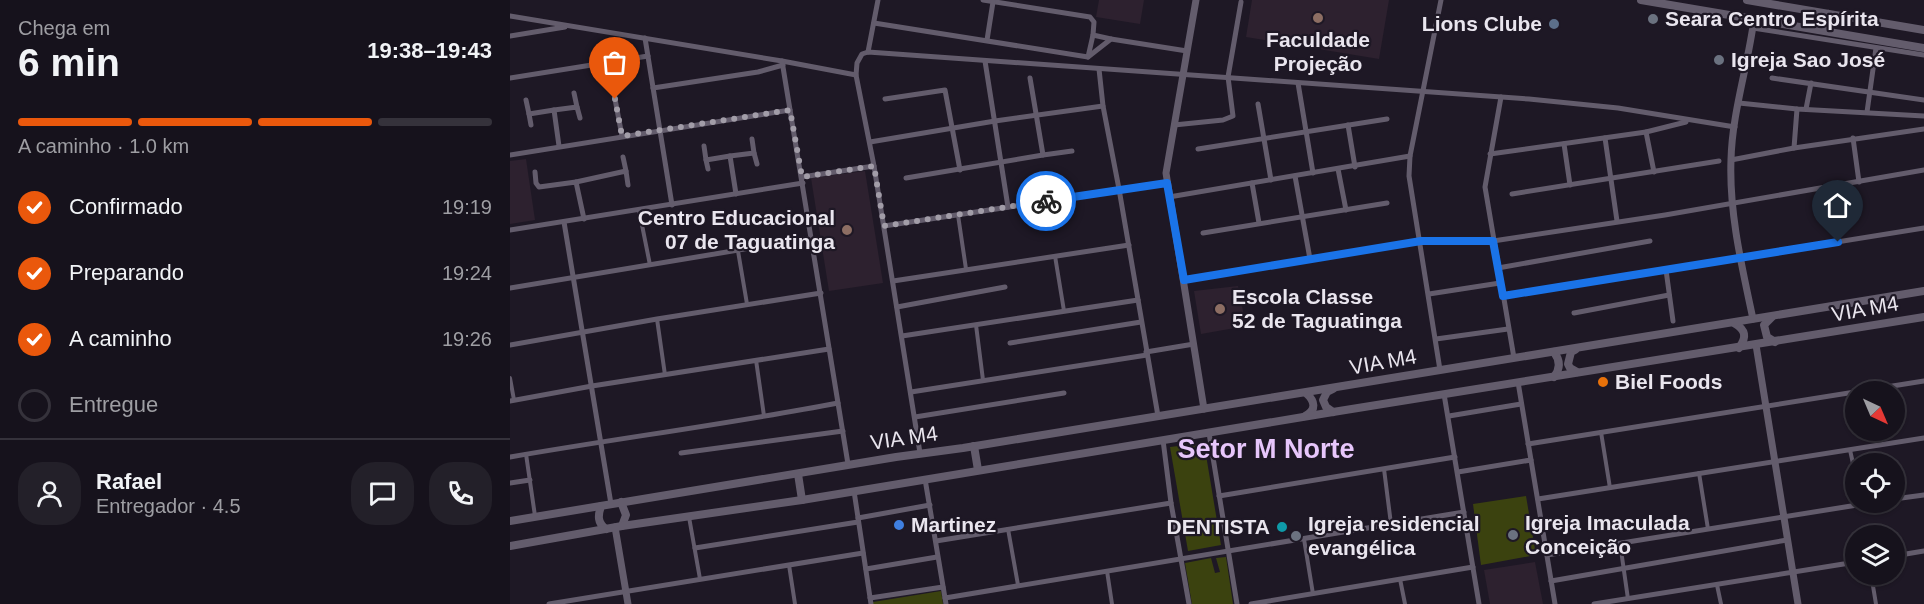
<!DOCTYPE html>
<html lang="pt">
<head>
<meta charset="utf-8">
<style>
  :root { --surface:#16121c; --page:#232029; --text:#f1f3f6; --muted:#9e9ea3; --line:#35323b; --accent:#ea580c }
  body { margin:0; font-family:Helvetica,sans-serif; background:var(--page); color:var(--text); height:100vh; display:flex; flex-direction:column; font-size:22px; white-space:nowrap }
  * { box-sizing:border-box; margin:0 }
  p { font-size:20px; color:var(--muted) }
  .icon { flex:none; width:33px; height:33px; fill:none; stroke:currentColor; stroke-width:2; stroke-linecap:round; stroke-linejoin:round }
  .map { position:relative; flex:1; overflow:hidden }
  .side { display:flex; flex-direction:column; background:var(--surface); width:510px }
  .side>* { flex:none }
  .needle { width:39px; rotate:136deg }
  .tools { position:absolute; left:1335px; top:381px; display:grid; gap:12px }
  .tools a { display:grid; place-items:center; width:60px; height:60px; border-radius:50%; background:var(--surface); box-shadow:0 2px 4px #0004,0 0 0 2px var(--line); font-size:30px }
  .pin { position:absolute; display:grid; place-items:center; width:51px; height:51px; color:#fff; margin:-62px -26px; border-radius:50% 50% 50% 0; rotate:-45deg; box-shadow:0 0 6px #0007 }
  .pin .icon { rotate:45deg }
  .courier { position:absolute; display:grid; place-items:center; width:60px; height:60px; margin:-30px; border:4px solid #1a73e8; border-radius:50%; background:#fff; color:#222; box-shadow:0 2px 8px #0007 }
  .summary em { font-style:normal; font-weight:600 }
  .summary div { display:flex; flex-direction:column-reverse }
  .summary { display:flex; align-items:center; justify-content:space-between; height:102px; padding:0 18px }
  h1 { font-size:39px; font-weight:600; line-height:45px }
  .bar { display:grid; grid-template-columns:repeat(4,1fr); gap:9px 6px; align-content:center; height:72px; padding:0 18px }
  .bar i { height:8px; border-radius:4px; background:var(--line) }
  .bar .active { background:var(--accent) }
  .bar p { grid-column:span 4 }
  .line { display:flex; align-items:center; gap:15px; padding:0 18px; border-top:2px solid var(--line) }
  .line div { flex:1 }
  .round { display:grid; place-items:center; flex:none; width:63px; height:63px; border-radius:24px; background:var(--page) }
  ol { padding:0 18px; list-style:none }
  li { display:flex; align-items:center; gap:18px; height:66px }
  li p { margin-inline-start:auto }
  li .icon { padding:6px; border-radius:50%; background:var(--accent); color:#fff; stroke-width:4 }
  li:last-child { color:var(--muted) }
  li i { width:33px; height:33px; border:3px solid var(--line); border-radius:50% }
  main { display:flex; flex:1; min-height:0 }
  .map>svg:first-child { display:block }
  .education { fill:#2d212f }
  .green { fill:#3b420f }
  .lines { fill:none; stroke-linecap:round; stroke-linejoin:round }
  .pedestrian { stroke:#635c6c; stroke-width:4 }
  .minor { stroke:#635c6c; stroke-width:5 }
  .tertiary { stroke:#635c6c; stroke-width:7 }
  .secondary { stroke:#635c6c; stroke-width:8 }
  .done { stroke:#a29da8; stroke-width:6; stroke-dasharray:0 10.8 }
  .route { stroke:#1a73e8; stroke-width:8 }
  .education-dot { fill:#8d6e63; stroke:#1e1825; stroke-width:2 }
  .worship-dot { fill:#6b7280; stroke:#1e1825; stroke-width:2 }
  .service-dot { fill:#5c6f8a; stroke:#1e1825; stroke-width:2 }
  .food-dot { fill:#e8710a; stroke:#1e1825; stroke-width:2 }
  .shop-dot { fill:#3f7fe0; stroke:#1e1825; stroke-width:2 }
  .culture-dot { fill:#0f9aa8; stroke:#1e1825; stroke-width:2 }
  .labels { text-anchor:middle; stroke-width:4.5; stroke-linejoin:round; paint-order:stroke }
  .poi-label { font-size:21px; font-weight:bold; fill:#e9e5ee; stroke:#1e1825; text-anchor:start }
  .street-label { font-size:21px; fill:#e9e5ee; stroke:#1e1825 }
  .district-label { font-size:27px; font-weight:bold; fill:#e7c6fb; stroke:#1e1825 }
</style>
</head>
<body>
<main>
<section class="side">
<div class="summary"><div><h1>6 min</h1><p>Chega em</p></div><em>19:38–19:43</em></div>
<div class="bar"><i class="active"></i><i class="active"></i><i class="active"></i><i></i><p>A caminho · 1.0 km</p></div>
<ol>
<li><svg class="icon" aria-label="check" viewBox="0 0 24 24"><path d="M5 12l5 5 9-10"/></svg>Confirmado<p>19:19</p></li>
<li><svg class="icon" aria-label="check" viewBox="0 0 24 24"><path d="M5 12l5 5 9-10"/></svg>Preparando<p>19:24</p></li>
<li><svg class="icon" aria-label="check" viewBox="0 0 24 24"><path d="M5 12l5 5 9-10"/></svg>A caminho<p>19:26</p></li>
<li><i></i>Entregue</li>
</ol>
<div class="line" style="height:108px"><a class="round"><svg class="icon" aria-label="person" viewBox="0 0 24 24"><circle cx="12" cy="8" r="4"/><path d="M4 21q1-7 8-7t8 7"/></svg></a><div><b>Rafael</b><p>Entregador · 4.5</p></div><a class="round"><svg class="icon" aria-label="chat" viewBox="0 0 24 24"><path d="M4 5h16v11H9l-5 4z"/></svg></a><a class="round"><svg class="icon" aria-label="phone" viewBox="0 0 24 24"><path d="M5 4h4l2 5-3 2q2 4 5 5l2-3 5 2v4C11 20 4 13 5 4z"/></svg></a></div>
</section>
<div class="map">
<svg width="1414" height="604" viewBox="0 0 1414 604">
  <rect width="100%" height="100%" fill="#1e1825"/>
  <!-- education -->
  <g class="education">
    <path d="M589 0H634L630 24 586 17Z"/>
    <path d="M742 0H879L869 59 736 37Z"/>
    <path d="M16 159 25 220 0 224V161Z"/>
    <path d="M355 171 373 283 319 291 301 178Z"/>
    <path d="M728 286 736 326 691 334 684 291Z"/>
    <path d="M1025 562 1033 604H980L974 570Z"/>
  </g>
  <!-- green -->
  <g class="green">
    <path d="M694 443 711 545 678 551 660 447Z"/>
    <path d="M1016 496 1026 555 971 565 963 504Z"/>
    <path d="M716 557 723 604H682L675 563 701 558 705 573 710 572 706 558Z"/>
    <path d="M431 591 433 604H363V602Z"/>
  </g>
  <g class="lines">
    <!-- pedestrian -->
    <g class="pedestrian">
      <path d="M129 210 140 265"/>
      <path d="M448 215 456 269"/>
      <path d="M228 251 237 304"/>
      <path d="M545 256 554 311"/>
      <path d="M147 319 155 375"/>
      <path d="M466 325 473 380"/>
      <path d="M246 360 254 416"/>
      <path d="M0 378 4 400"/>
      <path d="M1091 432 1100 488"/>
      <path d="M1340 450 1346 477"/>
      <path d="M16 454 25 516"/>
      <path d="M874 469 881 524"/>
      <path d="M1189 473 1198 529"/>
      <path d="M179 517 190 579"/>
      <path d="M498 529 508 585"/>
      <path d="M794 539 803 594"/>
      <path d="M1110 543 1118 599"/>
      <path d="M279 565 285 604"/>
      <path d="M597 571 602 604"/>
      <path d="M1361 574 1366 604"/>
      <path d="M890 579 895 604"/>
      <path d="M1207 585 1211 604"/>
    </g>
    <!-- minor -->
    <g class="minor">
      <path d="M473 0 580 17 584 22 583 35 601 39"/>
      <path d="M0 16 272 61 346 75"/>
      <path d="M364 23 578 57 601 39 677 51"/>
      <path d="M1243 28 1414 55"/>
      <path d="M0 36 55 27"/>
      <path d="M135 38 162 205"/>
      <path d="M477 40 483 2"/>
      <path d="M358 52 368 0"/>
      <path d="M578 57 583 35"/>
      <path d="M272 61 338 464"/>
      <path d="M475 61 498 207"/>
      <path d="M98 62 112 136"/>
      <path d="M589 69 593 106 609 189 648 416"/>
      <path d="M0 78 138 56"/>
      <path d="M520 78 533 155 562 151"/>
      <path d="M1262 78 1414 100"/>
      <path d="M788 83 803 173"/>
      <path d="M143 88 248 72 273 65"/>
      <path d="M64 93 67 107"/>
      <path d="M991 97 975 187 1004 358"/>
      <path d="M375 99 435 90 450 170"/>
      <path d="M16 100 19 114 44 110 49 146"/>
      <path d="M1229 103 1287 109 1414 116"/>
      <path d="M748 104 761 180"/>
      <path d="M1296 109 1301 83"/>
      <path d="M44 110 67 107 70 118"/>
      <path d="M1357 112 1366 48"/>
      <path d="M19 114 21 125"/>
      <path d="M664 125 713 120 723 116 718 77 731 2"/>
      <path d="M838 125 845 167"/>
      <path d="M1136 132 1144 172"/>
      <path d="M1095 138 1107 221"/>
      <path d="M1343 138 1349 182"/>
      <path d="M360 142 485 121 593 106"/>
      <path d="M1054 144 1060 185"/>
      <path d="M194 146 196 160 220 156 226 194"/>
      <path d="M1284 148 1287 109"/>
      <path d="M688 149 877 119"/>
      <path d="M244 153 247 164"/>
      <path d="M980 154 1136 132 1176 122"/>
      <path d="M0 155 280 110"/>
      <path d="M220 156 244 153 242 139"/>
      <path d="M113 157 116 171"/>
      <path d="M196 160 198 169"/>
      <path d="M1221 160 1284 148 1414 129"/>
      <path d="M828 169 836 210"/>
      <path d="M25 172 26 183 29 187 66 182 74 219"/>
      <path d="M785 176 800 259"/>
      <path d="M292 177 364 166"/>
      <path d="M396 178 533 155"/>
      <path d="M66 182 116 171 118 185"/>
      <path d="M742 183 749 223"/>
      <path d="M1002 194 1209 161"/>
      <path d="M659 197 900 156"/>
      <path d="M54 222 101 504"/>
      <path d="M374 226 657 183"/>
      <path d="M0 230 293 183"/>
      <path d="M693 233 877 203"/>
      <path d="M988 268 1140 241"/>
      <path d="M1156 270 1163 321"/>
      <path d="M674 280 911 241H983L1155 215 1414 170"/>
      <path d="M383 281 619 245"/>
      <path d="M0 288 301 238"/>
      <path d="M919 294 990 283"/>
      <path d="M993 296 1414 228"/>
      <path d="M387 307 495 287"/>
      <path d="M1064 313 1159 295"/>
      <path d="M392 336 628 300"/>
      <path d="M926 339 998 329"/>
      <path d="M500 343 631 322"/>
      <path d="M0 345 147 319 311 293"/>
      <path d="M636 352 684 344"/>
      <path d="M930 370 899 176 900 156 931 0"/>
      <path d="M1008 382 1045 604"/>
      <path d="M401 392 637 355"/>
      <path d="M934 394 969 604"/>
      <path d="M0 401 82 386 319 349"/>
      <path d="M939 416 1011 404"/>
      <path d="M405 417 554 393"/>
      <path d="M699 433 727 604"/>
      <path d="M653 440 661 503 679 604"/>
      <path d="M1018 444 1414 381"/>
      <path d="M171 453 333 431"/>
      <path d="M410 453 364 166 346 75 347 63 352 54 358 52 1019 99 1108 108 1225 127"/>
      <path d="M0 457C109 438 219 424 328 403"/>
      <path d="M948 472 1021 460"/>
      <path d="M415 479 436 604"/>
      <path d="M0 483 20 480"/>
      <path d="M344 491 361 604"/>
      <path d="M709 496 945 457"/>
      <path d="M1028 499 1414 438"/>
      <path d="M1384 499 1414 495"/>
      <path d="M348 518 420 505"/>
      <path d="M426 541 661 503"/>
      <path d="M185 548 348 522"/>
      <path d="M1037 555 1366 502"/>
      <path d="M1384 556 1414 551"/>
      <path d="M356 569 427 557"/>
      <path d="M1041 581 1277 540"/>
      <path d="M360 598 433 587"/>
      <path d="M435 598 954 512"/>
      <path d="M39 604 353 553"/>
      <path d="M741 604 963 567"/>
      <path d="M1084 604 1346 562"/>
    </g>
    <!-- tertiary -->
    <g class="tertiary">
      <path d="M686 0 656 173 694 409"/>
      <path d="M1243 319C1232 267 1219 213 1221 160 1222 113 1238 66 1244 19"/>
      <path d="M1246 345 1288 604"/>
      <path d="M105 527 118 604"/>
    </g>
    <!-- secondary -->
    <g class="secondary">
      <path d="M1131 0 1414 48"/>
      <path d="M1237 0 1414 30"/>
      <path d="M1310 27 1318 28C1322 24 1321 19 1318 14"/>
      <path d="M1262 317 1254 325 1257 337 1265 342"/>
      <path d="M1224 323C1236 330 1237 337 1229 348"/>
      <path d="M1065 350 1061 352 1058 364 1060 368 1067 372"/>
      <path d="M1044 377C1051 368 1050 360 1044 352"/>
      <path d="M823 389 817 392 813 400 816 407 823 412"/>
      <path d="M795 416C807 410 805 401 796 393"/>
      <path d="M464 446 468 470"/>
      <path d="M288 474 292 500"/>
      <path d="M111 502 116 515 112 526"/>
      <path d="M91 506C88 515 87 523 96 529"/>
      <path d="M0 521 386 457 453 448 1414 291"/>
      <path d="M0 546 112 526 292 500 823 412 1414 317"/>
    </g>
  </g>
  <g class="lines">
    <!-- done -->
    <path class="done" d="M105 99 112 136 280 110 292 177 364 166 374 226 536 201"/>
    <!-- route -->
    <path class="route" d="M536 201 657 183 674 280 911 241H983L993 296 1328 242"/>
  </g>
  <!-- markers -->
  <g class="education-dot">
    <circle cx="808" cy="18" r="6"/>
    <circle cx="337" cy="230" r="6"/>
    <circle cx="710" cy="309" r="6"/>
  </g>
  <g class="worship-dot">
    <circle cx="1143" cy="19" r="6"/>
    <circle cx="1209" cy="60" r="6"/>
    <circle cx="1003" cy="535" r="6"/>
    <circle cx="786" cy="536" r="6"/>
  </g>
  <circle class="service-dot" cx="1044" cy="24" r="6"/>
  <circle class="food-dot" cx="1093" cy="382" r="6"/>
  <circle class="shop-dot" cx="389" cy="525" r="6"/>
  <circle class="culture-dot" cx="772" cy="527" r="6"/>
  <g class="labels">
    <!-- poi labels -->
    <g class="poi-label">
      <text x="1155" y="26">Seara Centro Espírita</text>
      <text x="1032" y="31" text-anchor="end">Lions Clube</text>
      <text x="808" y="47" text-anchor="middle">Faculdade<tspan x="808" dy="24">Projeção</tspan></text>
      <text x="1221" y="67">Igreja Sao José</text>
      <text x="325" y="225" text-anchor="end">Centro Educacional<tspan x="325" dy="24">07 de Taguatinga</tspan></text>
      <text x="722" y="304">Escola Classe<tspan x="722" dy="24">52 de Taguatinga</tspan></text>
      <text x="1105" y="389">Biel Foods</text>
      <text x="1015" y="530">Igreja Imaculada<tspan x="1015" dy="24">Conceição</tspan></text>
      <text x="798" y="531">Igreja residencial<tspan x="798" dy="24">evangélica</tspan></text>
      <text x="401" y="532">Martinez</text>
      <text x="760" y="534" text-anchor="end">DENTISTA</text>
    </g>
    <!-- street labels -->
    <g class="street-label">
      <text transform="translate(1355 309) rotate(-10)" y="7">VIA M4</text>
      <text transform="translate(873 362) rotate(-10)" y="7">VIA M4</text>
      <text transform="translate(394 438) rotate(-8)" y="7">VIA M4</text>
    </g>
    <!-- district labels -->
    <g class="district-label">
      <text x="756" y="458">Setor M Norte</text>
    </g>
  </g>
</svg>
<div class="tools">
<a><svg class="needle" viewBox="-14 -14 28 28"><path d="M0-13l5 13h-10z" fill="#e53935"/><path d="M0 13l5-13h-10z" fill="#9e9ea3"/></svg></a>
<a><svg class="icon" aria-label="locate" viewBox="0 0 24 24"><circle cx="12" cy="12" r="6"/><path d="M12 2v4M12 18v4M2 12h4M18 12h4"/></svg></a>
<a><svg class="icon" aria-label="layers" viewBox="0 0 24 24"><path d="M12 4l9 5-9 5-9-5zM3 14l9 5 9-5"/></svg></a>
</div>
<div class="pin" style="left:105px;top:99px;background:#ea580c"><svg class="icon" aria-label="bag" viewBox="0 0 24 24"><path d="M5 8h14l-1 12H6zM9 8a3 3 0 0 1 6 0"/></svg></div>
<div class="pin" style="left:1328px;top:242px;background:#1f2937"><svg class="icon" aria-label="home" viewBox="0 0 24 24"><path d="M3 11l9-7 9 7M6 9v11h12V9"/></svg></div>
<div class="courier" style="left:536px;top:201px"><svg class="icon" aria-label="bike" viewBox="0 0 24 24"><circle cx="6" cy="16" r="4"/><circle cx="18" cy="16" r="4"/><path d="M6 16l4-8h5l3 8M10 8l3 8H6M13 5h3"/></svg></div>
</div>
</main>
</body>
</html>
